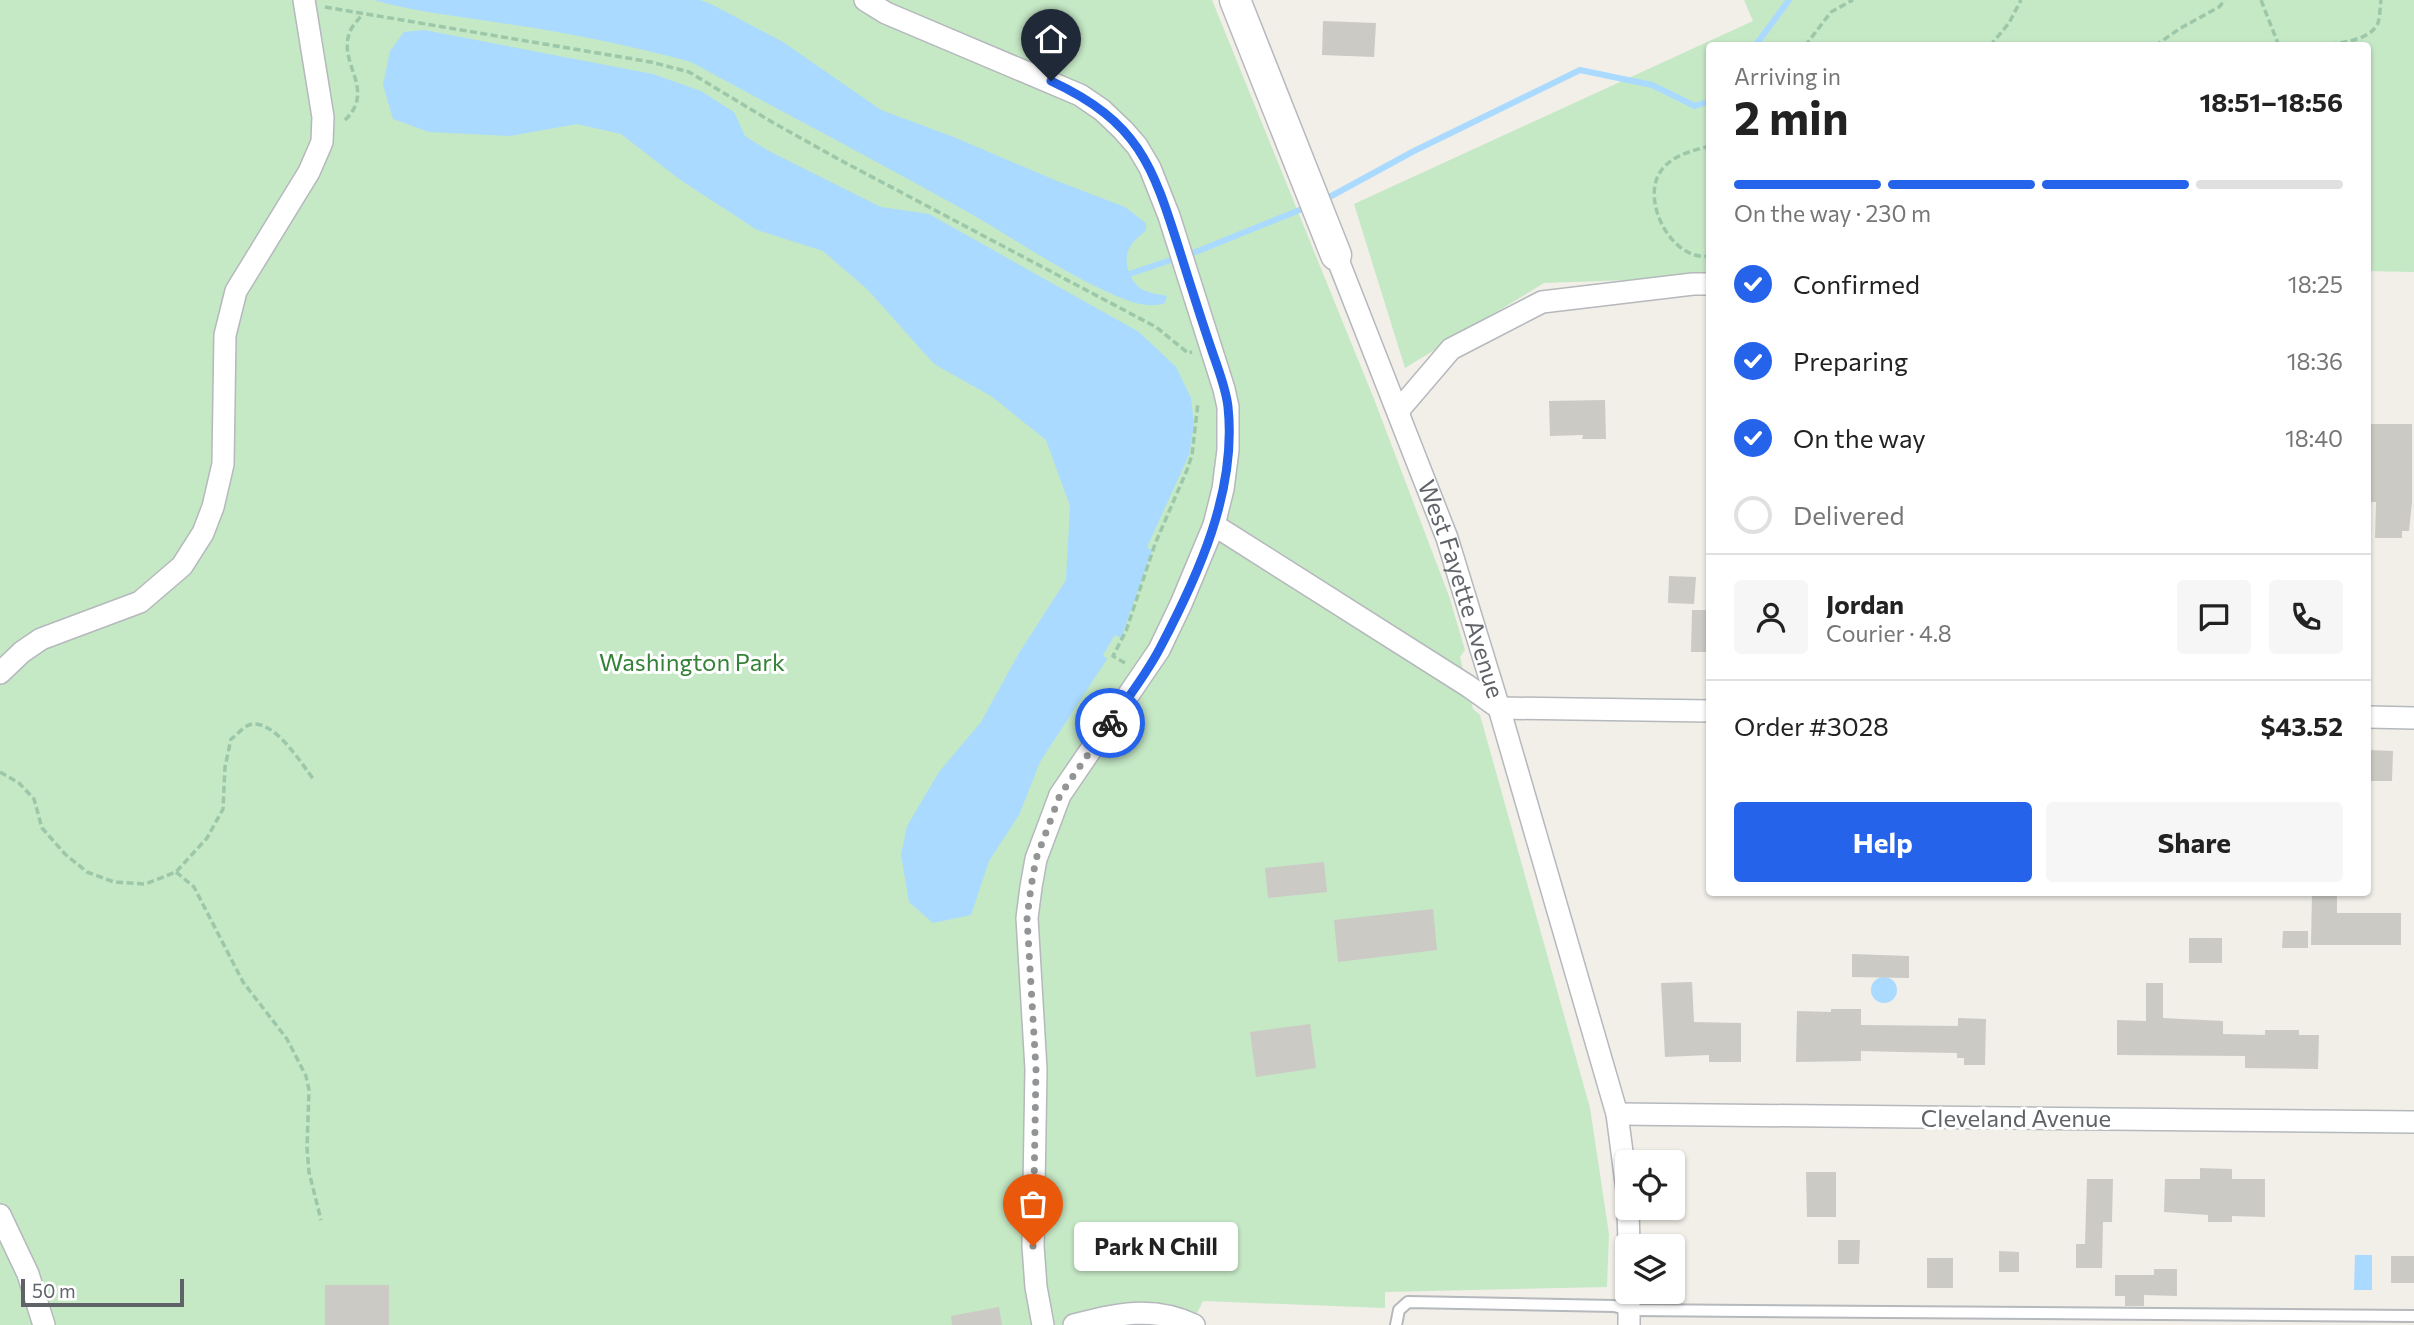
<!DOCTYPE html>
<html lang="en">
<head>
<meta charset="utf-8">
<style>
  :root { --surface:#fff; --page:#f6f6f6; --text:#222; --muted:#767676; --line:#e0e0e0; --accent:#2563eb }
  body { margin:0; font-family:Commissioner,sans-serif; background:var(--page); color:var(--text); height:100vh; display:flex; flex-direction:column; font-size:26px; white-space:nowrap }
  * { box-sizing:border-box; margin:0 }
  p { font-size:23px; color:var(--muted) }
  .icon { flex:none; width:38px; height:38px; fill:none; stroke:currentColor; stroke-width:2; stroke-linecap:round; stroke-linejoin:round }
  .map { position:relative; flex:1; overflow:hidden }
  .sheet { position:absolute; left:1706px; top:42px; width:665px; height:854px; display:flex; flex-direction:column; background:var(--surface); border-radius:7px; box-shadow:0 2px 5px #0004 }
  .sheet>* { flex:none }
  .tools { position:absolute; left:1615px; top:1150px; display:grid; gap:14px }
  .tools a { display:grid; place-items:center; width:70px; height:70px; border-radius:7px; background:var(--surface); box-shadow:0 2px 5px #0004; font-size:35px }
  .scale { position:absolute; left:21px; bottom:18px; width:163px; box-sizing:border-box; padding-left:7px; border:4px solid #5f6368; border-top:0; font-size:19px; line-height:24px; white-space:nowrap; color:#5f6368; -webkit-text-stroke:5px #fff; paint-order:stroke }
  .pin { position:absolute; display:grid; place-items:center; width:60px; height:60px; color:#fff; margin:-72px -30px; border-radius:50% 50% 50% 0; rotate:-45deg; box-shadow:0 0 7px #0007 }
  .pin .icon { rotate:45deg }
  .courier { position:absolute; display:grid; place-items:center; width:70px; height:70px; margin:-35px; border:5px solid #2563eb; border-radius:50%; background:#fff; color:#222; box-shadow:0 2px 9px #0007 }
  .bubble { position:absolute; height:49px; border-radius:7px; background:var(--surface); box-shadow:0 2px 5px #0004; font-size:23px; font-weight:700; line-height:49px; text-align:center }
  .head em { font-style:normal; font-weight:700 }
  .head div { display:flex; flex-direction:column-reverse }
  .head { display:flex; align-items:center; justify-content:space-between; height:119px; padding:0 28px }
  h1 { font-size:46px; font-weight:700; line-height:52px }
  .bar { display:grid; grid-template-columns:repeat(4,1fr); gap:10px 7px; align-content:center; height:84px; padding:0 28px }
  .bar i { height:9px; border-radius:5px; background:var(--line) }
  .bar .on { background:var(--accent) }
  .bar p { grid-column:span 4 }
  .line { display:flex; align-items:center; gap:18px; padding:0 28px; border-top:2px solid var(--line) }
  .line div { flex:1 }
  .round { display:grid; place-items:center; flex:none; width:74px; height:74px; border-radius:7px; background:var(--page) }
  ol { padding:0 28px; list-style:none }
  li { display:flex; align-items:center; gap:21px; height:77px }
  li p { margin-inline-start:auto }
  li .icon { padding:7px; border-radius:50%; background:var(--accent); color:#fff; stroke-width:4 }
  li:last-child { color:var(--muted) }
  li i { width:38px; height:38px; border:4px solid var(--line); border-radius:50% }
  .primary-button { display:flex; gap:14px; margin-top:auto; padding:14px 28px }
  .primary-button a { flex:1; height:80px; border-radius:7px; background:var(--accent); color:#fff; font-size:28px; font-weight:700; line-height:80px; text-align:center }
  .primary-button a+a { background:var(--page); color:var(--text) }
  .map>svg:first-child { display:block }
  .green { fill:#c5e8c5 }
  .water { fill:#aadaff }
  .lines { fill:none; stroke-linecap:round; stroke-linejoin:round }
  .stream { stroke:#aadaff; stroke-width:6 }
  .building { fill:#cccac5 }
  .lane-casing { stroke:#b5b8bc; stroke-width:14 }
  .street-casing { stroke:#b5b8bc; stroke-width:24 }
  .secondary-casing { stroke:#b6babf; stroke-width:33 }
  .path { stroke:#9cc7a9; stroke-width:3.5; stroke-dasharray:7 3.5; stroke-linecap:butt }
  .lane { stroke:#fff; stroke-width:10 }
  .street { stroke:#fff; stroke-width:21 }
  .secondary { stroke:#fff; stroke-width:30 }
  .done { stroke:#929495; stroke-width:7; stroke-dasharray:0 12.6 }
  .route { stroke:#2563eb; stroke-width:9 }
  .labels { text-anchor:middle; stroke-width:6; stroke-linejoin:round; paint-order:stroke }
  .street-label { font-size:24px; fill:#5f6368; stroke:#fff }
  .park-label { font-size:24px; fill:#348238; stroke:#fff }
</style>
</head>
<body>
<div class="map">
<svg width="2414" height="1325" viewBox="0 0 2414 1325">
  <rect width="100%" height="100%" fill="#f1efe8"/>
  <!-- green -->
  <g class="green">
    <path d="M0 0H1212L1374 399 1449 596 1465 650 1460 657 1473 709 1480 715 1590 1108 1609 1234 1607 1287 1385 1292V1308L1203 1301 1191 1325H0Z"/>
    <path d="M1744 0H2414V272L2368 271V46H1710V277L1544 283 1405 368 1354 204 1753 21Z"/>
  </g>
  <!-- water -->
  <g class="water">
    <path d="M374 0H700L713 5 783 42 881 110 956 138 1057 181 1125 207 1146 223V230C1141 235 1133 241 1130 247 1122 259 1129 280 1140 288 1147 293 1158 294 1167 296L1165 303C1153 307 1141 305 1129 301 1075 281 1017 240 966 211 875 160 782 112 691 62 629 45 565 32 501 23 458 16 416 12 374 0Z"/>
    <path d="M424 30 653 74 701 91 734 112 745 136 769 151 881 207 929 214 1139 332 1176 367 1191 398 1194 424 1189 455 1147 547 1152 551 1121 638 1115 635 1103 655 1107 659 1040 762 1019 815 989 861 971 915 933 923 909 902 901 855 907 826 939 772 981 722 1019 653 1066 580 1070 506 1046 440 991 396 934 364 868 290 823 251 757 230 679 179 621 134 577 124 510 136 429 132 393 119 383 85 390 51 404 32Z"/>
    <circle cx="1884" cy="990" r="13"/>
    <path d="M2355 1255H2372V1290H2354Z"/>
  </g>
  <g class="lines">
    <!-- stream -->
    <g class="stream">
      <path d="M1755 46 1789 0"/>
      <path d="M1324 200 1414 151 1580 70 1652 85 1695 106 1710 101"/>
      <path d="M1129 274 1198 251 1307 207"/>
    </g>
  </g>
  <!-- building -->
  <g class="building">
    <path d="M1323 21 1376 23 1374 57 1322 55Z"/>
    <path d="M1605 400 1606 439H1582L1583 435 1550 436 1549 401Z"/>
    <path d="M2368 424H2412V502L2409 531H2402V538H2375L2376 502H2368Z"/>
    <path d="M1669 576 1696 577 1694 604 1668 603Z"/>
    <path d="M1692 610H1710V652H1691Z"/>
    <path d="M2368 750 2393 751 2392 781H2368Z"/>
    <path d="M1324 862 1327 892 1268 898 1265 868Z"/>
    <path d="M2312 892H2337V913H2401V945H2311Z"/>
    <path d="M1433 909 1437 950 1338 962 1334 920Z"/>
    <path d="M2283 931H2308V948H2282Z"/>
    <rect x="2189" y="938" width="33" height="25"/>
    <path d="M1852 954 1909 956V978L1852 977Z"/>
    <path d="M1692 982 1694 1022 1741 1023V1062H1709V1055L1665 1057 1661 983Z"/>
    <path d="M2146 983H2163V1018L2223 1021V1034L2265 1035V1030H2299V1035H2319L2318 1069 2245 1068V1056L2117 1055V1020L2146 1021Z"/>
    <path d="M1831 1009H1861V1025L1958 1026V1018L1986 1019 1985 1065H1964V1058H1957V1053L1900 1052 1861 1051V1061L1796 1062 1797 1011 1831 1012Z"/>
    <path d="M1310 1024 1316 1068 1256 1077 1250 1032Z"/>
    <path d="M2200 1168 2232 1169V1179H2265V1217L2232 1216V1222H2208V1215L2164 1212 2165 1179H2200Z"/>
    <path d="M1806 1172H1836V1217H1807Z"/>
    <path d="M2087 1179H2113L2112 1222H2103L2102 1268H2076V1244H2085Z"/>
    <path d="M1838 1240H1860L1859 1264H1838Z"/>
    <path d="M1999 1251 2019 1252V1272H1999Z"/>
    <rect x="2391" y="1256" width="23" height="27"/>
    <rect x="1927" y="1258" width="26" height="30"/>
    <path d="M2154 1269H2177V1296L2144 1295V1306H2125V1296H2115V1275H2154Z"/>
    <rect x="325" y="1285" width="64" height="40"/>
    <path d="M999 1307 1002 1325H952L951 1316Z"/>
  </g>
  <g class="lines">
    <defs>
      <path id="lane" d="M1396 1325 1399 1310 1408 1302 1614 1306 1629 1310 2414 1316"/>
      <g id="street">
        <path d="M865 0 886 13 1080 95 1102 110 1123 130 1137 146 1150 168 1169 216 1224 389 1228 407V450L1223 489 1214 525 1181 604 1159 650 1060 795 1036 859 1031 887 1027 918 1036 1069 1033 1246 1036 1287 1043 1325"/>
        <path id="s1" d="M1336 255 1447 538 1499 708 1617 1114 1628 1198"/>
        <path d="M1398 411 1451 349 1542 302 1693 284H1710"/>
        <path d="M1214 525 1468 686 1499 708"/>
        <path d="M0 673 22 652 41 639 140 602 182 566 203 533 213 507 223 464 225 335 236 291 309 172 322 142 323 117 304 0"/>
        <path d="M1499 708 1710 711"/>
        <path d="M2368 717 2414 718"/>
        <path d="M1617 1114 2414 1122"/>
        <path d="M1628 1208 1629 1246"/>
        <path d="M0 1215 28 1274 44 1325"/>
        <path d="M1074 1325C1117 1314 1152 1305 1194 1325"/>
        <path d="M1629 1325V1292"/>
      </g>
      <path id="secondary" d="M1235 0 1336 255"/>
    </defs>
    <!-- lane casing -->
    <use href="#lane" class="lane-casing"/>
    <!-- street casing -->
    <use href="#street" class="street-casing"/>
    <!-- secondary casing -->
    <use href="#secondary" class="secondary-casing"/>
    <!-- path -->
    <g class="path">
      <path d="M2261 0 2279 46"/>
      <path d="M325 7 651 62 689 72 772 122 840 160 1156 327 1188 353 1192 352"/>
      <path d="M1805 46 1831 12 1853 0"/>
      <path d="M1990 46 2009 23 2021 0"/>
      <path d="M2155 46 2179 29 2219 7 2225 0"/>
      <path d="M2288 46C2311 44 2367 48 2378 23 2380 16 2380 7 2381 0"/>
      <path d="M345 120C376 90 339 65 349 34 351 27 357 21 362 15"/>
      <path d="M1710 146C1691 151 1669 156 1659 174 1642 204 1673 262 1710 256"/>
      <path d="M1125 663 1113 656 1126 631 1155 544 1187 470 1192 455 1198 403"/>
      <path d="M0 772 19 783 34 799 42 828 65 854 87 872 114 882 145 884 176 872 207 838 223 809 225 767 231 739C236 736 243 727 249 725 273 717 301 763 314 780"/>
      <path d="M176 872 194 887 243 982 287 1039 306 1076 309 1090 307 1148 309 1172 321 1220"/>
    </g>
    <!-- lane -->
    <use href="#lane" class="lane"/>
    <!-- street -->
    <use href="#street" class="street"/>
    <!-- secondary -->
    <use href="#secondary" class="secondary"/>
  </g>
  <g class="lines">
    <!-- done -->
    <path class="done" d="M1033 1246 1036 1069 1027 918 1031 887 1036 859 1060 795 1110 723"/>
    <!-- route -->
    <path class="route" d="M1051 81C1141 123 1153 167 1181 255 1191 287 1201 319 1212 351 1218 369 1226 388 1228 407 1237 491 1198 576 1160 648 1146 675 1127 699 1110 723"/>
  </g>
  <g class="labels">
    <!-- street labels -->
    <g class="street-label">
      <text dy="8" stroke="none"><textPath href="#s1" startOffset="357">West Fayette Avenue</textPath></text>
      <text x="2016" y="1127">Cleveland Avenue</text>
    </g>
    <!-- park labels -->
    <g class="park-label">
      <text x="692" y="671">Washington Park</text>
    </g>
  </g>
</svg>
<div class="tools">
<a><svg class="icon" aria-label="locate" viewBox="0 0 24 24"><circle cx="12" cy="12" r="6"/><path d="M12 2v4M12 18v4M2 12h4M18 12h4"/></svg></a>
<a><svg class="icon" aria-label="layers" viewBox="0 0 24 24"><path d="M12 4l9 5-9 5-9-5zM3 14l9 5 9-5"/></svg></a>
</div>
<div class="scale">50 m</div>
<div class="pin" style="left:1033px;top:1246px;background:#ea580c"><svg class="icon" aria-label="bag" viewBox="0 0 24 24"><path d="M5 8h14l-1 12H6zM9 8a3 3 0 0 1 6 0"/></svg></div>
<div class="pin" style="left:1051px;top:81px;background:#1f2937"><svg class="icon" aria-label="home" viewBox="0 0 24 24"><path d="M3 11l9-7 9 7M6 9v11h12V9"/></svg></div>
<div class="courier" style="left:1110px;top:723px"><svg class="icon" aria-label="bike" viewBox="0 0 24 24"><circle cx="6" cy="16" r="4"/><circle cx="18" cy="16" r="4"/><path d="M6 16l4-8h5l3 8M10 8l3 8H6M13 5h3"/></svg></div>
<div class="bubble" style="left:1074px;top:1222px;width:164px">Park N Chill</div>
<section class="sheet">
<div class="head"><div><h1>2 min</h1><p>Arriving in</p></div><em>18:51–18:56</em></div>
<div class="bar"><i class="on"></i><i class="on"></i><i class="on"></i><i></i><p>On the way · 230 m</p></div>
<ol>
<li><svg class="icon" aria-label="check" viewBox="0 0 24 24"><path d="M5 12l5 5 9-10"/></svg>Confirmed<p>18:25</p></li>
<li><svg class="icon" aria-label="check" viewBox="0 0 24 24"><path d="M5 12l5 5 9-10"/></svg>Preparing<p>18:36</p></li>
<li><svg class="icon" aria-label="check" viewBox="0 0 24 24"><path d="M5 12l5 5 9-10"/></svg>On the way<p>18:40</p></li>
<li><i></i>Delivered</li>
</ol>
<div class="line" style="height:126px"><a class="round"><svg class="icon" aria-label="person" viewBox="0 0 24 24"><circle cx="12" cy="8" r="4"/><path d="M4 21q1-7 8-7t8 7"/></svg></a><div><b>Jordan</b><p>Courier · 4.8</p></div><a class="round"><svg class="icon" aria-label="chat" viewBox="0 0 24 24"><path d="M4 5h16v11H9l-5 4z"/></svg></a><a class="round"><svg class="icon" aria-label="phone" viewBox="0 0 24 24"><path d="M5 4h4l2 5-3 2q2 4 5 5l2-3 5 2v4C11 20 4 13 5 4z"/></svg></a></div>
<div class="line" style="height:91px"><div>Order #3028</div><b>$43.52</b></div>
<div class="primary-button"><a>Help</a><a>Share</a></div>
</section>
</div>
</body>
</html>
